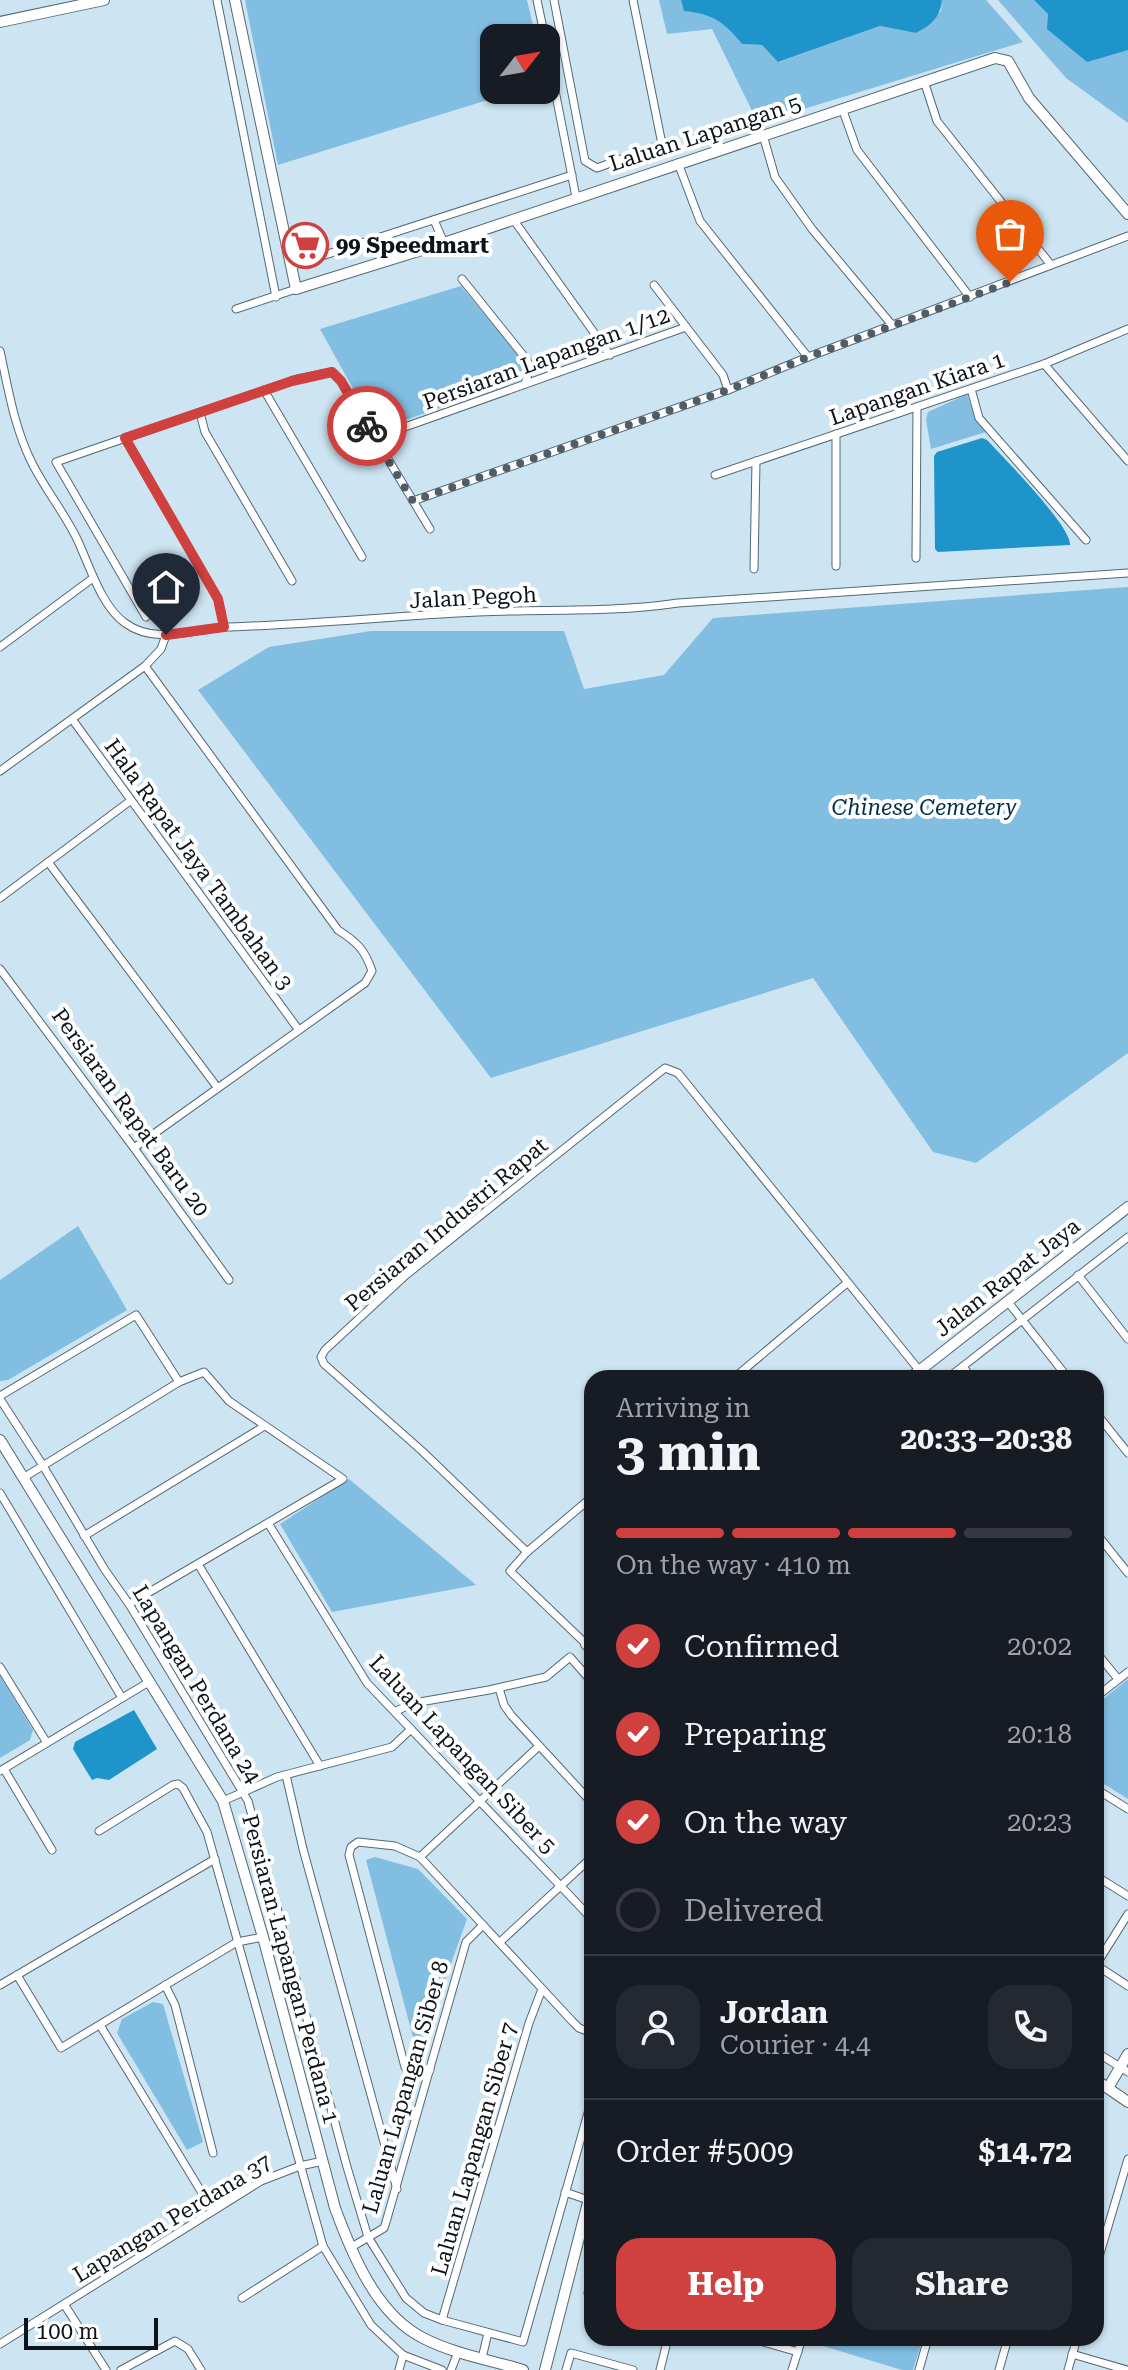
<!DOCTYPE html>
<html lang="en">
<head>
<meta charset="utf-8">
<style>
  :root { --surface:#171b24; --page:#242831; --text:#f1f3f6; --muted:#9ea1a6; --line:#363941; --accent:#cf403f }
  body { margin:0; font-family:"Roboto Serif",serif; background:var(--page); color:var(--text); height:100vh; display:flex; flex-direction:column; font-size:30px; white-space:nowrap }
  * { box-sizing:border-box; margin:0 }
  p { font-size:26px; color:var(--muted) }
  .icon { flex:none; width:44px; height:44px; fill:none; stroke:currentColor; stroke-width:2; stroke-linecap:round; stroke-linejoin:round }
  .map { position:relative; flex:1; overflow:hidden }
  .side { position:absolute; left:584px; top:1370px; width:520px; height:976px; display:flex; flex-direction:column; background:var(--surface); border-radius:24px; box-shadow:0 2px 6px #0004 }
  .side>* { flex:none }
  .needle { width:52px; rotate:59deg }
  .buttons { position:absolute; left:480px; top:24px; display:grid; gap:16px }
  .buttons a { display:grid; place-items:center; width:80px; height:80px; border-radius:16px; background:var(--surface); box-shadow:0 2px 6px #0004; font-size:40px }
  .scale { position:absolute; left:24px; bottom:20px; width:134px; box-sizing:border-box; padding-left:8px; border:4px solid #0d151a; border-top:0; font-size:22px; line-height:28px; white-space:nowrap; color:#0d151a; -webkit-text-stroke:6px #fff; paint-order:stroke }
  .pin { position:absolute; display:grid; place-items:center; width:68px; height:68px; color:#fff; margin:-82px -34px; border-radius:50% 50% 50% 0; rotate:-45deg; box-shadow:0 0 8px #0007 }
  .pin .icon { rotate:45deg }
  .courier { position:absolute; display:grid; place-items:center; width:80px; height:80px; margin:-40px; border:6px solid #cf403f; border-radius:50%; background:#fff; color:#222; box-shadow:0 2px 10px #0007 }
  .head em { font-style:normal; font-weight:700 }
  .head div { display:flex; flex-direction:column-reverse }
  .head { display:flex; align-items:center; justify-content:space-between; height:136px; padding:0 32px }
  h1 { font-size:52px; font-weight:700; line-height:60px }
  .bar { display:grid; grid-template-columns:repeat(4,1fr); gap:12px 8px; align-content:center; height:96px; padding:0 32px }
  .bar i { height:10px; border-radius:6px; background:var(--line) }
  .bar .active { background:var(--accent) }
  .bar p { grid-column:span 4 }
  .line { display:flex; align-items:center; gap:20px; padding:0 32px; border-top:2px solid var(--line) }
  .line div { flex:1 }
  .round { display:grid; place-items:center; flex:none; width:84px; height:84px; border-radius:24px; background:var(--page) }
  ol { padding:0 32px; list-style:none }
  li { display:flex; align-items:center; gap:24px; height:88px }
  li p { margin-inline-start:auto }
  li .icon { padding:8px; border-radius:50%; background:var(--accent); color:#fff; stroke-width:4 }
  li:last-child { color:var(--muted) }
  li i { width:44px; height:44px; border:4px solid var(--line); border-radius:50% }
  .button { display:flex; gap:16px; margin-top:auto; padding:16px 32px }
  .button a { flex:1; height:92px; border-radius:24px; background:var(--accent); color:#fff; font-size:32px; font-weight:700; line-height:92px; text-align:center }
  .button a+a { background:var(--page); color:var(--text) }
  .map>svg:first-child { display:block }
  .green { fill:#81bee2 }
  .water { fill:#1e94ca }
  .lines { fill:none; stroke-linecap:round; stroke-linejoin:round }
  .street-casing { stroke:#546875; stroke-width:9 }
  .secondary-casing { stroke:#546875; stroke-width:12 }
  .street { stroke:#fff; stroke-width:7 }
  .secondary { stroke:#fff; stroke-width:10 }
  .done { stroke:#505d66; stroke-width:8; stroke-dasharray:0 14.4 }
  .route { stroke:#cf403f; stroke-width:10 }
  .labels { text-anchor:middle; stroke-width:8; stroke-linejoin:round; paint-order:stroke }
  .street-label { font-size:22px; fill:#0d151a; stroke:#fff }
  .poi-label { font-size:22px; font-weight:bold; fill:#0d151a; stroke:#fff; text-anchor:start }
  .park-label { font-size:22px; font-style:italic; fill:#003046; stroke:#fff }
</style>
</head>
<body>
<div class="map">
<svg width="1128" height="2370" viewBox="0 0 1128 2370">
  <rect width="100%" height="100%" fill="#cde4f2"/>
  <!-- green -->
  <g class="green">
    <path d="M245 0H527L536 38H494V90H520L278 165Z"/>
    <path d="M659 0H681L685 11C713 14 724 22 742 44L762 45 779 62 880 26 916 33 941 11 942 0H986L1023 42 758 123 712 29 667 34Z"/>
    <path d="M998 0H1128V123L1066 78Z"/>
    <path d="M461 286 522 359 524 373 519 381 376 430 320 329Z"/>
    <path d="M967 394 975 419 986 432 931 449 926 420 928 412Z"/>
    <path d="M1128 587V1053L976 1163 933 1152 813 978 491 1078 198 690 269 647 371 631H564L584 689 664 675 713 618Z"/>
    <path d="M78 1226 127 1310 8 1380 0 1381V1280Z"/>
    <path d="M349 1479 476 1585 332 1612 280 1524Z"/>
    <path d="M0 1675 33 1730 30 1740 0 1758Z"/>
    <path d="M1128 1679V1799L1096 1779V1705Z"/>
    <path d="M375 1857 418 1869 467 1919 418 2056 366 1860Z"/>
    <path d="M153 2002 163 2004 203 2142 187 2150 117 2033 122 2019Z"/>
    <path d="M811 2338H923L913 2370H902L810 2342Z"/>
  </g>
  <!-- water -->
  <g class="water">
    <path d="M681 0H942C940 18 931 25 916 33L880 26 778 62 762 45 742 44C724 22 713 14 684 11Z"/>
    <path d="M1034 0H1128V50L1087 62 1047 29 1048 14Z"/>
    <path d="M982 438 987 440C1003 457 1072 527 1070 545L938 552 935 549 934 456 937 452Z"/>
    <path d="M134 1710 157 1749 109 1780 97 1778 92 1780 73 1749 75 1742Z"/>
  </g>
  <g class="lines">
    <defs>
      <g id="street">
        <path d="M217 0 276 297"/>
        <path d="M537 0 545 38"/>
        <path d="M554 0 585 161 597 168 662 144 633 0"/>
        <path d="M546 45 576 197"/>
        <path d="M924 81 937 121 1051 265"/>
        <path d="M842 108 857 150 970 297"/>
        <path d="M763 135 775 177 812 229 892 325"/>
        <path d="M678 163 700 221 808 357"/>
        <path d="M513 219 610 355"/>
        <path d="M434 220 444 243"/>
        <path d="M291 266 572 175"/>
        <path d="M462 279 527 360 530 368 525 384"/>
        <path d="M654 285 723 375 728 390"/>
        <path d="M236 309 296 289"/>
        <path d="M0 351C8 388 14 426 31 461 44 488 64 512 77 539 89 564 101 606 125 623 157 646 194 628 230 627 313 624 395 616 478 612 545 609 611 613 678 603L1128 573"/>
        <path d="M1044 364 1128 461"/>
        <path d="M971 389 979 418 1086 540"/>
        <path d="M264 390 362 557"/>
        <path d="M200 413 205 432 292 581"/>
        <path d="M836 434V566"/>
        <path d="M125 438 218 599 224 627"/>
        <path d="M374 438 686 327"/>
        <path d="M715 475 1044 364 1128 329"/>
        <path d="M413 501 728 390 808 357 1128 236"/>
        <path d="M916 558 917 407"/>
        <path d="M754 569 756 461"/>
        <path d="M146 617 56 462 297 379 332 372 341 381 430 529"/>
        <path d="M0 647 93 578"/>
        <path d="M72 719 298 1029"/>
        <path d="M0 771 145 666 161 649 166 635"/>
        <path d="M48 862 217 1087"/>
        <path d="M0 898 130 801"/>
        <path d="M0 969 134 1148 229 1280"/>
        <path d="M134 1148 365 983 372 971C365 950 357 942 338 930L145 666"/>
        <path d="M1078 1275 1128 1339"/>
        <path d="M1008 1302 1068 1378"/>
        <path d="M963 1367 972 1378"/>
        <path d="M734 1378 847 1283"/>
        <path d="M948 1378 1128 1237"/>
        <path d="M0 1396 136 1315 179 1382"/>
        <path d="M0 1399 42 1464 105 1570 129 1604 248 1801 347 2167 368 2237 406 2298 424 2313 442 2320 523 2342 592 2099"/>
        <path d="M1096 1413 1128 1453"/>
        <path d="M23 1478 179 1382 204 1372 229 1401 343 1479 129 1604"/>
        <path d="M0 1493 122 1698"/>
        <path d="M592 1497 527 1552 422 1451 324 1364 321 1357 325 1350 406 1275 665 1068 678 1073 919 1370"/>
        <path d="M268 1523 367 1683 592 1919"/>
        <path d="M1096 1533 1128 1573"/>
        <path d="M84 1536 263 1427"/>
        <path d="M527 1552 510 1571 586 1644"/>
        <path d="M198 1564 320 1766"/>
        <path d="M1096 1652 1118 1679"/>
        <path d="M0 1667 47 1743"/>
        <path d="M499 1688 504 1705 511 1715 592 1803"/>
        <path d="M1096 1697 1128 1672"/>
        <path d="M396 1711 414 1703 489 1690 546 1677 570 1657 592 1682"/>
        <path d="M4 1769 52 1850"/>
        <path d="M0 1771 149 1682"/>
        <path d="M286 1775 303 1849 397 2189"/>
        <path d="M1096 1789 1128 1809"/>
        <path d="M223 1801 277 1777 392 1747 411 1729"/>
        <path d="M99 1831 173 1785 178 1784 183 1788 207 1832 323 2246 371 2325 403 2355 442 2370"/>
        <path d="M420 1857 539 1746"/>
        <path d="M1096 1876 1128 1896"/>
        <path d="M500 1942 592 1857"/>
        <path d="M1096 1965 1128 1914"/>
        <path d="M1096 1965 1128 1986"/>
        <path d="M17 1975 61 2048 237 1942 263 1937"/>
        <path d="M0 1985 215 1859"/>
        <path d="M165 1985 175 2005 213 2153"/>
        <path d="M100 2025 213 2211"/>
        <path d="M1096 2052 1128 2072"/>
        <path d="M430 2070 413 2071 405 2067 349 1855 351 1847 358 1842 395 1846 420 1857 572 2021 579 2028 592 2033"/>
        <path d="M565 2192 588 2200"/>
        <path d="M350 2248 384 2228 386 2222 466 1942 483 1925"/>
        <path d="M1096 2267 1128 2159"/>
        <path d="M592 2278 588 2293 592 2295"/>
        <path d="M242 2298 323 2246"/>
        <path d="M64 2304 106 2370"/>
        <path d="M442 2320 529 2023 542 1989"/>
        <path d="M750 2338 798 2352"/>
        <path d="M0 2344 261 2181 300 2166 323 2161"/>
        <path d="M1072 2354 1127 2370"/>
        <path d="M482 2358 488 2333"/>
        <path d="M121 2370 175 2341 188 2349 201 2370"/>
        <path d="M399 2370 403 2355"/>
        <path d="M451 2370 458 2352"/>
        <path d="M566 2370 571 2353 633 2370"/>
        <path d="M660 2370 668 2338"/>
        <path d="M792 2370 802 2338"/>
        <path d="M919 2370 928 2338"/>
        <path d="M999 2370 1008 2338"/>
        <path d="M1068 2370 1077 2338"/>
      </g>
      <g id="secondary">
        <path d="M235 0 296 289 444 243 995 58 1008 61 1029 98 1128 214"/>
        <path d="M0 22 104 0"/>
        <path d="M910 1378 1128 1207"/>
        <path d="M0 1440 223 1801 263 1937 335 2208C352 2254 376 2314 423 2338 454 2354 490 2360 523 2370"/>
        <path d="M592 1639 586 1644 592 1650"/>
        <path d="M1096 2080 1128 2102"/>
        <path d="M1108 2088 1128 2054"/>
        <path d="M545 2370 592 2187"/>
      </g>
    </defs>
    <!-- street casing -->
    <use href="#street" class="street-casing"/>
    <!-- secondary casing -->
    <use href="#secondary" class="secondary-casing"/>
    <!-- street -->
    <use href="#street" class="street"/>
    <!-- secondary -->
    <use href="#secondary" class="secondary"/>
  </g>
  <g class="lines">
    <!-- done -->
    <path class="done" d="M367 426 413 501 728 390 808 357 1010 282"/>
    <!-- route -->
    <path class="route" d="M166 635 224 627 218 599 125 438 292 381 332 372 341 381 367 426"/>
  </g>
  <!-- icons -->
  <defs>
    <symbol id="supermarket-ring" viewBox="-11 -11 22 22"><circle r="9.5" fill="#fff" stroke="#cf403f" stroke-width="1.5"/><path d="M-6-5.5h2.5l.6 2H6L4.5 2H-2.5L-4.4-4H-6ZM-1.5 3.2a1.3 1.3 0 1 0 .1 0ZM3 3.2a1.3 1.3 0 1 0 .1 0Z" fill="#cf403f"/></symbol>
  </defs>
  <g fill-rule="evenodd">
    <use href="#supermarket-ring" x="280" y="220" width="51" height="51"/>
  </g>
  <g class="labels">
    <!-- street labels -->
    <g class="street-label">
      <text transform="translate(705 133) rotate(-18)" y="8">Laluan Lapangan 5</text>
      <text transform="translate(546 358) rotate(-20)" y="8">Persiaran Lapangan 1/12</text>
      <text transform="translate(917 388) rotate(-19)" y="8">Lapangan Kiara 1</text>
      <text transform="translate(473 597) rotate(-3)" y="8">Jalan Pegoh</text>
      <text transform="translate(199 864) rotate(54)" y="8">Hala Rapat Jaya Tambahan 3</text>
      <text transform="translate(131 1112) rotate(54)" y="8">Persiaran Rapat Baru 20</text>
      <text transform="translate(446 1224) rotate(-40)" y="8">Persiaran Industri Rapat</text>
      <text transform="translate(1007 1277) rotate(-38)" y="8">Jalan Rapat Jaya</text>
      <text transform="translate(197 1684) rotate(59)" y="8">Lapangan Perdana 24</text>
      <text transform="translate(463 1754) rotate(47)" y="8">Laluan Lapangan Siber 5</text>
      <text transform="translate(291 1969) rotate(75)" y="8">Persiaran Lapangan Perdana 1</text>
      <text transform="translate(405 2087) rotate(-74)" y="8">Laluan Lapangan Siber 8</text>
      <text transform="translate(474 2149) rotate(-74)" y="8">Laluan Lapangan Siber 7</text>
      <text transform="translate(172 2218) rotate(-31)" y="8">Lapangan Perdana 37</text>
    </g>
    <!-- poi labels -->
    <g class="poi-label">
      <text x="336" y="253">99 Speedmart</text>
    </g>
    <!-- park labels -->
    <g class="park-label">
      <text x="924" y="815">Chinese Cemetery</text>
    </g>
  </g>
</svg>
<div class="buttons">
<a><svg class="needle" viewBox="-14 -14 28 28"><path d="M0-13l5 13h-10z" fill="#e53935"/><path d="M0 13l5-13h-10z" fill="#9ea1a6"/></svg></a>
</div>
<div class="scale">100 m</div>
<div class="pin" style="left:1010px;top:282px;background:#ea580c"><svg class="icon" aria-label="bag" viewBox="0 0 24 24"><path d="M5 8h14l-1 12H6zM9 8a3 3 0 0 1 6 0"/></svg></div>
<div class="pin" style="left:166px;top:635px;background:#1f2937"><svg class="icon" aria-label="home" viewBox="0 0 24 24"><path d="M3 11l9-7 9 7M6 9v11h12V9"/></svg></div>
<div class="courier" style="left:367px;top:426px"><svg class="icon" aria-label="bike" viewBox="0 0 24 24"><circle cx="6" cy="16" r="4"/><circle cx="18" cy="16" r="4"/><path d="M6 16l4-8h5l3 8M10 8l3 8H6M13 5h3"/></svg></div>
<section class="side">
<div class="head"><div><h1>3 min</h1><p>Arriving in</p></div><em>20:33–20:38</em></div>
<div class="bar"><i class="active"></i><i class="active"></i><i class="active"></i><i></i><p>On the way · 410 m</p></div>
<ol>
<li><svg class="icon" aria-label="check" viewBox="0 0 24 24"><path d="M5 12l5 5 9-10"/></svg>Confirmed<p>20:02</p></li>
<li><svg class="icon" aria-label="check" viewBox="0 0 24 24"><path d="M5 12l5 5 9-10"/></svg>Preparing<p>20:18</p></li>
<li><svg class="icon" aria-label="check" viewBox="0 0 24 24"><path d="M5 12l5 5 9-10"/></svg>On the way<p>20:23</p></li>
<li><i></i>Delivered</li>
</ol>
<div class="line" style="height:144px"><a class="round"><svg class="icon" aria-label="person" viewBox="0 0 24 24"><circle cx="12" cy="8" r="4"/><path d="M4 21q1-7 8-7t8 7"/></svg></a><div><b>Jordan</b><p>Courier · 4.4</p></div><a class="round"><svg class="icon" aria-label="phone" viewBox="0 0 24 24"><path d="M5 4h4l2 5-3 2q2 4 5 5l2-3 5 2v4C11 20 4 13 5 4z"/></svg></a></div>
<div class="line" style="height:104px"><div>Order #5009</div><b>$14.72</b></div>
<div class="button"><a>Help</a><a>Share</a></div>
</section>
</div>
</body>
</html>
